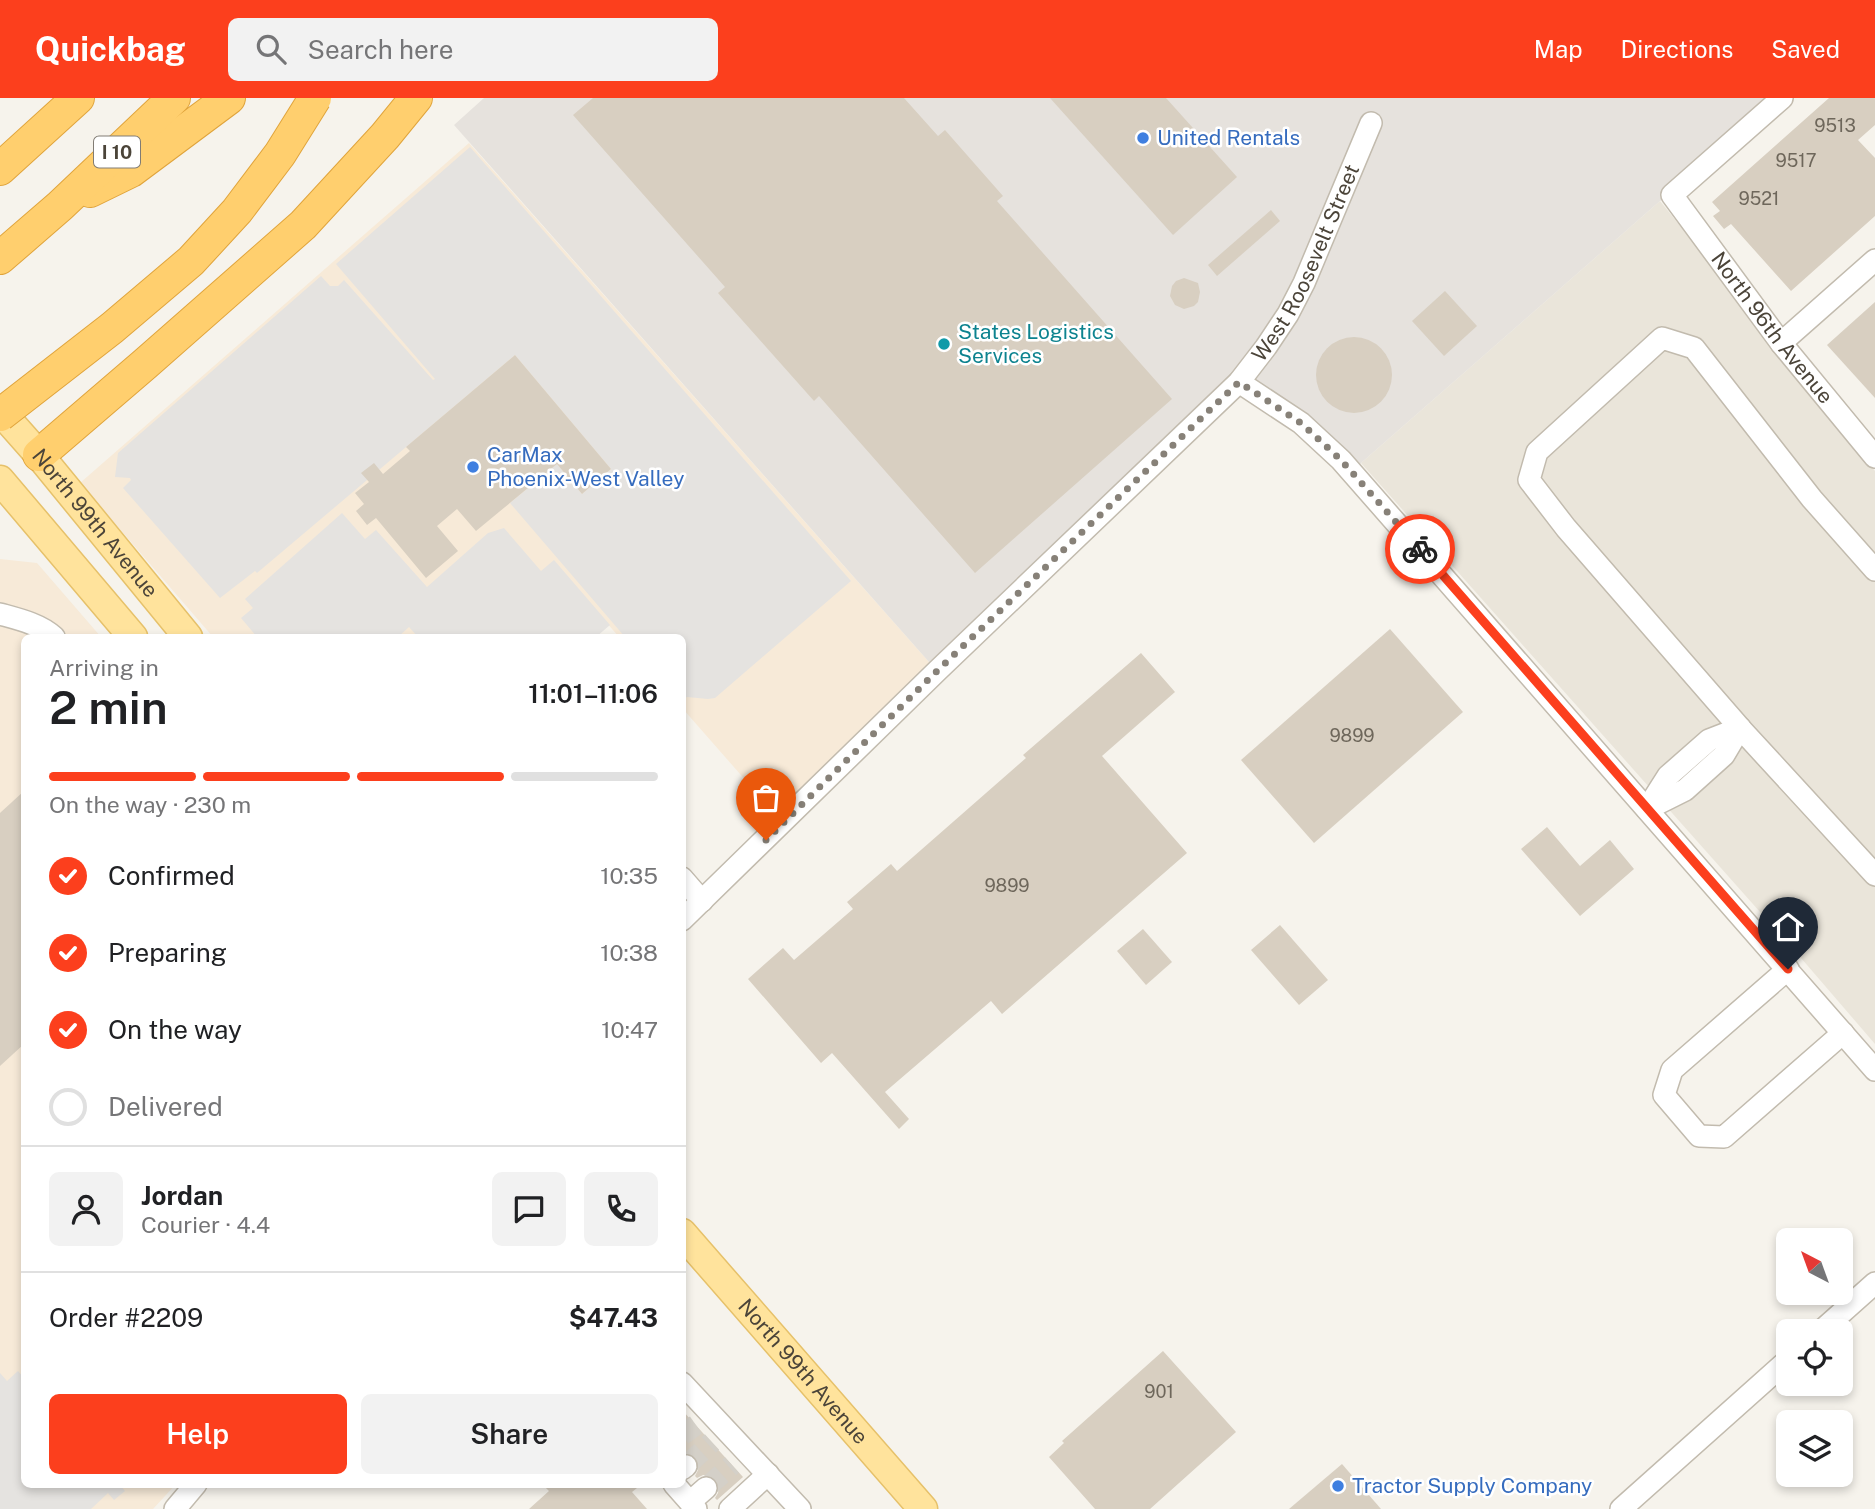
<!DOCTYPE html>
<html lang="en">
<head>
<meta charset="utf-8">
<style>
  :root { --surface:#fff; --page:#f2f2f2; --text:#202124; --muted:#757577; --line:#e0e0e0; --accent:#fc3f1d }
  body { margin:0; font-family:"Public Sans",sans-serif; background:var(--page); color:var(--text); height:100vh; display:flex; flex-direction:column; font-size:26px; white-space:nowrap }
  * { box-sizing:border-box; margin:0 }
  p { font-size:23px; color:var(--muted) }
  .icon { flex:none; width:38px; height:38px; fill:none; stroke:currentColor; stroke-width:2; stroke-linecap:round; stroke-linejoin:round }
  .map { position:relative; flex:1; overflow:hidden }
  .details { position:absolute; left:21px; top:536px; width:665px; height:854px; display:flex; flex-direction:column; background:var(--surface); border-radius:10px; box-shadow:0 4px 10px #0003 }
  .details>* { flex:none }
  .needle { width:46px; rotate:319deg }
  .controls { position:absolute; left:1776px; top:1130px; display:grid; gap:14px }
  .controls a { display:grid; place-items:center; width:77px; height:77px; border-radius:10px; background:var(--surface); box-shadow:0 4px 10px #0003; font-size:35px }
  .pin { position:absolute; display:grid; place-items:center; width:60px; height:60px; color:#fff; margin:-72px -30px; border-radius:50% 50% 50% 0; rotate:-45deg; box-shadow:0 0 7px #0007 }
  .pin .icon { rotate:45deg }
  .courier { position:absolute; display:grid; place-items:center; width:70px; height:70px; margin:-35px; border:5px solid #fc3f1d; border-radius:50%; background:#fff; color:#222; box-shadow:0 2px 9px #0007 }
  .overview em { font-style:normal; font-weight:600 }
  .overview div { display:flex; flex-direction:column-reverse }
  .overview { display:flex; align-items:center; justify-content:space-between; height:119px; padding:0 28px }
  h1 { font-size:46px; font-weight:600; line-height:52px }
  .bar { display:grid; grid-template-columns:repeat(4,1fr); gap:10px 7px; align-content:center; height:84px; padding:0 28px }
  .bar i { height:9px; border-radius:5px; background:var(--line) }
  .bar .current { background:var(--accent) }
  .bar p { grid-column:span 4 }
  .line { display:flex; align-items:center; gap:18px; padding:0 28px; border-top:2px solid var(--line) }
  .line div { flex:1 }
  .round { display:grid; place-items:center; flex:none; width:74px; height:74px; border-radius:10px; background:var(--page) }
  ol { padding:0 28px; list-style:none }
  li { display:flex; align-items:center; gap:21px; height:77px }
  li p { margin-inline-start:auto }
  li .icon { padding:7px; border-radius:50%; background:var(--accent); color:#fff; stroke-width:4 }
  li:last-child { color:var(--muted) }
  li i { width:38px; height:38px; border:4px solid var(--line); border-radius:50% }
  .action { display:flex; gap:14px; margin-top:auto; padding:14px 28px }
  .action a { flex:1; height:80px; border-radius:10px; background:var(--accent); color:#fff; font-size:28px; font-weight:600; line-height:80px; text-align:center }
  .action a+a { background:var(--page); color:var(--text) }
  header { display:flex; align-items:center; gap:42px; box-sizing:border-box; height:98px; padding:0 35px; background:var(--accent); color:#fff }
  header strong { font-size:33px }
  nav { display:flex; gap:38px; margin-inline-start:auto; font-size:24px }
  .search { width:490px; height:63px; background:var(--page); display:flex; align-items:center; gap:18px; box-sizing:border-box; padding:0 24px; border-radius:10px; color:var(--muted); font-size:26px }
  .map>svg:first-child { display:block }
  .residential { fill:#eae5da }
  .commercial { fill:#f7ead8 }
  .industrial { fill:#e6e2dd }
  .parking { fill:#e5e3e0 }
  .building { fill:#d8cfc1 }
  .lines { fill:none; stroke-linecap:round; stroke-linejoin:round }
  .minor-tunnel { stroke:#d4d0c8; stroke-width:21; stroke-dasharray:21 10; stroke-linecap:butt }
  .minor-casing { stroke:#c2bbae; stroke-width:24 }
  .major-casing { stroke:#e6c16a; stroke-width:31 }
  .highway-casing { stroke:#e0a43c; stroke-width:34 }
  .minor { stroke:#fff; stroke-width:21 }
  .major { stroke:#ffe39c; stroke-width:28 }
  .highway { stroke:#ffcf6e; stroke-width:32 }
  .highway-bridge-casing { stroke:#e0a43c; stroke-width:34; stroke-linecap:butt }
  .highway-bridge { stroke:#ffcf6e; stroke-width:32 }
  .done { stroke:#878178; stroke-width:7; stroke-dasharray:0 12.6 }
  .route { stroke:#fc3f1d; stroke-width:9 }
  .shop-dot { fill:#3f7fe0; stroke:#fff; stroke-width:2.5 }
  .culture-dot { fill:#0f9aa8; stroke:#fff; stroke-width:2.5 }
  .labels { text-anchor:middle; stroke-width:5; stroke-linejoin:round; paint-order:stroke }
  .number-label { font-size:18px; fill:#6e675b }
  .shield { fill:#fff; stroke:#817c74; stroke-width:2 }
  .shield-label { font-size:19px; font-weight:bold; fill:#4b4439 }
  .shop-label { font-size:21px; fill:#366cbe; stroke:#fff; text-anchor:start }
  .street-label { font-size:21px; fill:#4b4439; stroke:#fff }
  .culture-label { font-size:21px; fill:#0d838f; stroke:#fff; text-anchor:start }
</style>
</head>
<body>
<header>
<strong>Quickbag</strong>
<div class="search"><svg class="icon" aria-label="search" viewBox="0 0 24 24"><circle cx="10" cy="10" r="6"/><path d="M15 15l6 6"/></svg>Search here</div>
<nav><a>Map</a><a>Directions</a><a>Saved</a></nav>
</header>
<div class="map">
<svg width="1875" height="1411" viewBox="0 0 1875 1411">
  <rect width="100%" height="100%" fill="#f6f3ec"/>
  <!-- residential -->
  <path class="residential" d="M1660 103 1723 181 1781 257 1875 373V946L1801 860 1361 365Z"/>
  <!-- commercial -->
  <g class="commercial">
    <path d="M469 45 937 573 783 725 683 611 682 539H619L606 524 590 539H213L80 385Z"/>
    <path d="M0 461 37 465 101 539H24V1386H176L153 1411H0Z"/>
  </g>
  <!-- industrial -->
  <path class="industrial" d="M484 0H1782L1672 97 1660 103 1361 365 1353 375 1238 284 937 573 454 27Z"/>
  <!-- parking -->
  <g class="parking">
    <path d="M470 49 851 483 715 600 708 601 687 599 683 602 682 539H625L510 405 557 366 582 396 611 371 515 257 257 475 255 473 220 500 123 390 131 382 130 380 115 379 118 355 321 178 330 188H338L344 182 433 282 435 281 336 166Z"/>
    <path d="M342 415 365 441 376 432 427 489 488 435 504 430 541 473 554 462 610 527 596 539H418L409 529 398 539H257L241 520 253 510 245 501Z"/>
    <path d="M18 1273 24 1280V1386H119L125 1393 114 1402 108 1395 91 1411H0V1275L7 1283Z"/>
  </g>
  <!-- building -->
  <g class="building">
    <path d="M593 0H904L938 38 945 32 1003 98 997 103 1172 301 975 475 819 298 814 303 718 195 725 189 573 17Z"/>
    <path d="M1050 0H1166L1237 79 1173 137Z"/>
    <path d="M1829 0H1875V27L1858 42 1875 60V118L1791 193 1731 126 1724 131 1713 118 1720 113 1712 104Z"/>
    <path d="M1271 112 1280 123 1217 178 1208 167Z"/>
    <path d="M1184 180 1198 185 1200 194 1198 204 1194 208 1184 211 1175 207 1170 198 1172 188 1176 183Z"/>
    <path d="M1445 193 1477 228 1444 258 1412 223Z"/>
    <path d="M1875 204V300L1827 247Z"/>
    <circle cx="1354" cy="277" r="38"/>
    <path d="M515 257 611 371 582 396 557 366 476 433 457 411 437 428 458 453 426 480 376 420 367 427 356 413 364 406 355 395 369 384 361 375 374 365 383 376 410 353 406 349Z"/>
    <path d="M1390 531 1463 614 1314 745 1241 662Z"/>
    <path d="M1141 555 1175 594 1102 658 1187 755 1002 916 991 903 885 994 909 1021 899 1031 832 955 821 965 748 881 783 850 794 862 853 811 847 804 891 766 897 773 1026 660 1023 657Z"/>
    <path d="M24 693V946L0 968V715Z"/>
    <path d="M1547 729 1580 768 1610 742 1634 771 1580 818 1521 751Z"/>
    <path d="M1280 827 1328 882 1299 907 1251 852Z"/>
    <path d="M1143 831 1172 864 1146 887 1117 853Z"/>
    <path d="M1163 1253 1236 1334 1150 1411H1095L1049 1359 1064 1345 1062 1343Z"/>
    <path d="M682 1312 743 1379 717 1402 715 1400 718 1395 719 1388 716 1382 710 1377H703L697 1380 695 1378 698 1372 699 1367 697 1361 690 1356H682Z"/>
    <path d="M1342 1366 1381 1411H1289Z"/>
    <path d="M542 1386H642L632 1394 647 1411H529L549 1393Z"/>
  </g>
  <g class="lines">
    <!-- minor-tunnel -->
    <g class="minor-tunnel">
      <path d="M682 1337 696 1327"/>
      <path d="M686 1368 712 1344"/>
      <path d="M706 1390 732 1367"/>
    </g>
    <defs>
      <g id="minor">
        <path id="s1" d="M1782 0 1672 97 1781 245 1875 359"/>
        <path d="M1781 245 1875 162"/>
        <path d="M1239 284 1301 325 1341 362 1875 972"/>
        <path d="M1875 472 1812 401 1694 250 1662 240 1537 354 1529 382 1566 430 1740 630 1875 777"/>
        <path d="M0 516C18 521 40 526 54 539"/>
        <path d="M1647 711 1668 678 1709 642 1740 630"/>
        <path d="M1647 711 1685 692 1724 657 1740 630"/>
        <path d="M682 780 702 803"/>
        <path id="s2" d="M682 822 937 573 1239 284 1266 249 1288 216 1304 185 1371 25"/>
        <path d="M1788 871 1672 972 1664 997 1699 1038 1724 1039 1843 935"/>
        <path d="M1820 1234 1875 1185"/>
        <path d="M682 1285 800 1411"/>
        <path d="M682 1371 686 1368"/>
        <path d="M674 1386 696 1411"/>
        <path d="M690 1404 706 1390"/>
        <path d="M175 1411 196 1386"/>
        <path d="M730 1411 768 1376"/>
        <path d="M1621 1411 1788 1262"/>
      </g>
      <g id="major">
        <path id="s3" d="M0 313 39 357 188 539"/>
        <path d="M0 382 133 539"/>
        <path id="s4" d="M682 1135 923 1411"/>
      </g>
      <g id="highway">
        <path d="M0 71 78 0"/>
        <path d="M90 93 131 73 229 0"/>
        <path d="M0 160 60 108 174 0"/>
        <path d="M39 357 145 266 303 127 385 38 416 0"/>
      </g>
    </defs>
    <!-- minor casing -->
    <use href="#minor" class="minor-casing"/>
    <!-- major casing -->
    <use href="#major" class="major-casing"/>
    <!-- highway casing -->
    <use href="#highway" class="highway-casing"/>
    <!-- minor -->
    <use href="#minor" class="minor"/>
    <!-- major -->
    <use href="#major" class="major"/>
    <!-- highway -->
    <use href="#highway" class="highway"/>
    <defs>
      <path id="highway-bridge" d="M0 317 112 230 191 163 237 113 280 56 315 0"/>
    </defs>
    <!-- highway-bridge casing -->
    <use href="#highway-bridge" class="highway-bridge-casing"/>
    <!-- highway-bridge -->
    <use href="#highway-bridge" class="highway-bridge"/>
  </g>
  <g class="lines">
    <!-- done -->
    <path class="done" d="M766 742 937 573 1239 284 1301 325 1341 362 1420 451"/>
    <!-- route -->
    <path class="route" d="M1420 451 1788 871"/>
  </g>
  <!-- markers -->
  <g class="shop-dot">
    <circle cx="1143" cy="40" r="7"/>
    <circle cx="473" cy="369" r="7"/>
    <circle cx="1338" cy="1388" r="7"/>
  </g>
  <circle class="culture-dot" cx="944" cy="246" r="7"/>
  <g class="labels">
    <!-- number labels -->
    <g class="number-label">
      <text x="1835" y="34">9513</text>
      <text x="1796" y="69">9517</text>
      <text x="1759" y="107">9521</text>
      <text x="1352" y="644">9899</text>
      <text x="1007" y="794">9899</text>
      <text x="1159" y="1300">901</text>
    </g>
    <!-- shield labels -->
    <rect class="shield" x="94" y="38.5" width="46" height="31" rx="5"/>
    <g class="shield-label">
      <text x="117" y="61">I 10</text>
    </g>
    <!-- shop labels -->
    <g class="shop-label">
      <text x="1157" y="47">United Rentals</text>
      <text x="487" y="364">CarMax<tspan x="487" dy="24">Phoenix-West Valley</tspan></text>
      <text x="1352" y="1395">Tractor Supply Company</text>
    </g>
    <!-- street labels -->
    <g class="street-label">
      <text dy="7" stroke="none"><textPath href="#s2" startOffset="912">West Roosevelt Street</textPath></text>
      <text dy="7" stroke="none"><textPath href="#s1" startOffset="313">North 96th Avenue</textPath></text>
      <text dy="7" stroke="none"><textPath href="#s3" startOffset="147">North 99th Avenue</textPath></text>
      <text dy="7" stroke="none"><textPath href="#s4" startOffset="184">North 99th Avenue</textPath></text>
    </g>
    <!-- culture labels -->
    <g class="culture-label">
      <text x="958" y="241">States Logistics<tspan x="958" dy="24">Services</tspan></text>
    </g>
  </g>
</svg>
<div class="controls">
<a><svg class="needle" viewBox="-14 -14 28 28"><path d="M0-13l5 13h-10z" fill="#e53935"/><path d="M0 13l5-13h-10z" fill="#757577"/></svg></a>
<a><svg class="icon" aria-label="locate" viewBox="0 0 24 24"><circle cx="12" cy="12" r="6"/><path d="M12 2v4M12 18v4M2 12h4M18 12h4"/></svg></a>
<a><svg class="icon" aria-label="layers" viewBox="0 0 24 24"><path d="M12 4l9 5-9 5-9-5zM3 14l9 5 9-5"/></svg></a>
</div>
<div class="pin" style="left:766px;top:742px;background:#ea580c"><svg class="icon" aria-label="bag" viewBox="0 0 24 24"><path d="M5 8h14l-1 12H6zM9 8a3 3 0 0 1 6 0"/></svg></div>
<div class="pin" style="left:1788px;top:871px;background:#1f2937"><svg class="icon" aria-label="home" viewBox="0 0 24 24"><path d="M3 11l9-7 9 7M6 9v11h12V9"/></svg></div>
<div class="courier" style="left:1420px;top:451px"><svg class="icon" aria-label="bike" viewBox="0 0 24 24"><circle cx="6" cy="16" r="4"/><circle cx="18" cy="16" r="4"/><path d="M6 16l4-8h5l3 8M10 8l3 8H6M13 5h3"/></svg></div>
<section class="details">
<div class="overview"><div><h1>2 min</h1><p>Arriving in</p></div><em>11:01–11:06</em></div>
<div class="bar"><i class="current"></i><i class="current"></i><i class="current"></i><i></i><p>On the way · 230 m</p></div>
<ol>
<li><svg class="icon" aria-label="check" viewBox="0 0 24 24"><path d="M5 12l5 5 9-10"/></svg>Confirmed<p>10:35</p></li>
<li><svg class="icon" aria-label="check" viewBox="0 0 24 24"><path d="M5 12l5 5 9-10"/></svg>Preparing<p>10:38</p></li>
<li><svg class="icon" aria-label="check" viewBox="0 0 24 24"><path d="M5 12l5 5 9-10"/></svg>On the way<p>10:47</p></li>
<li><i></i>Delivered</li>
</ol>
<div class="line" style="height:126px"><a class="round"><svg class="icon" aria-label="person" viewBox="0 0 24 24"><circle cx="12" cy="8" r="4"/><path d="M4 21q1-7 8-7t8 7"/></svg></a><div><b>Jordan</b><p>Courier · 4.4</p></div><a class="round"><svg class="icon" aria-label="chat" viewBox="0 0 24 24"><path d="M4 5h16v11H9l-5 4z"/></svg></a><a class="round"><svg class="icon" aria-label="phone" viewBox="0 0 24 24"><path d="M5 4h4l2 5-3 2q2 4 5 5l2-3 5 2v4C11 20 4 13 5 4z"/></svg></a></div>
<div class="line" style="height:91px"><div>Order #2209</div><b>$47.43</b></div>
<div class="action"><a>Help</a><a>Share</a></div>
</section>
</div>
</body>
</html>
